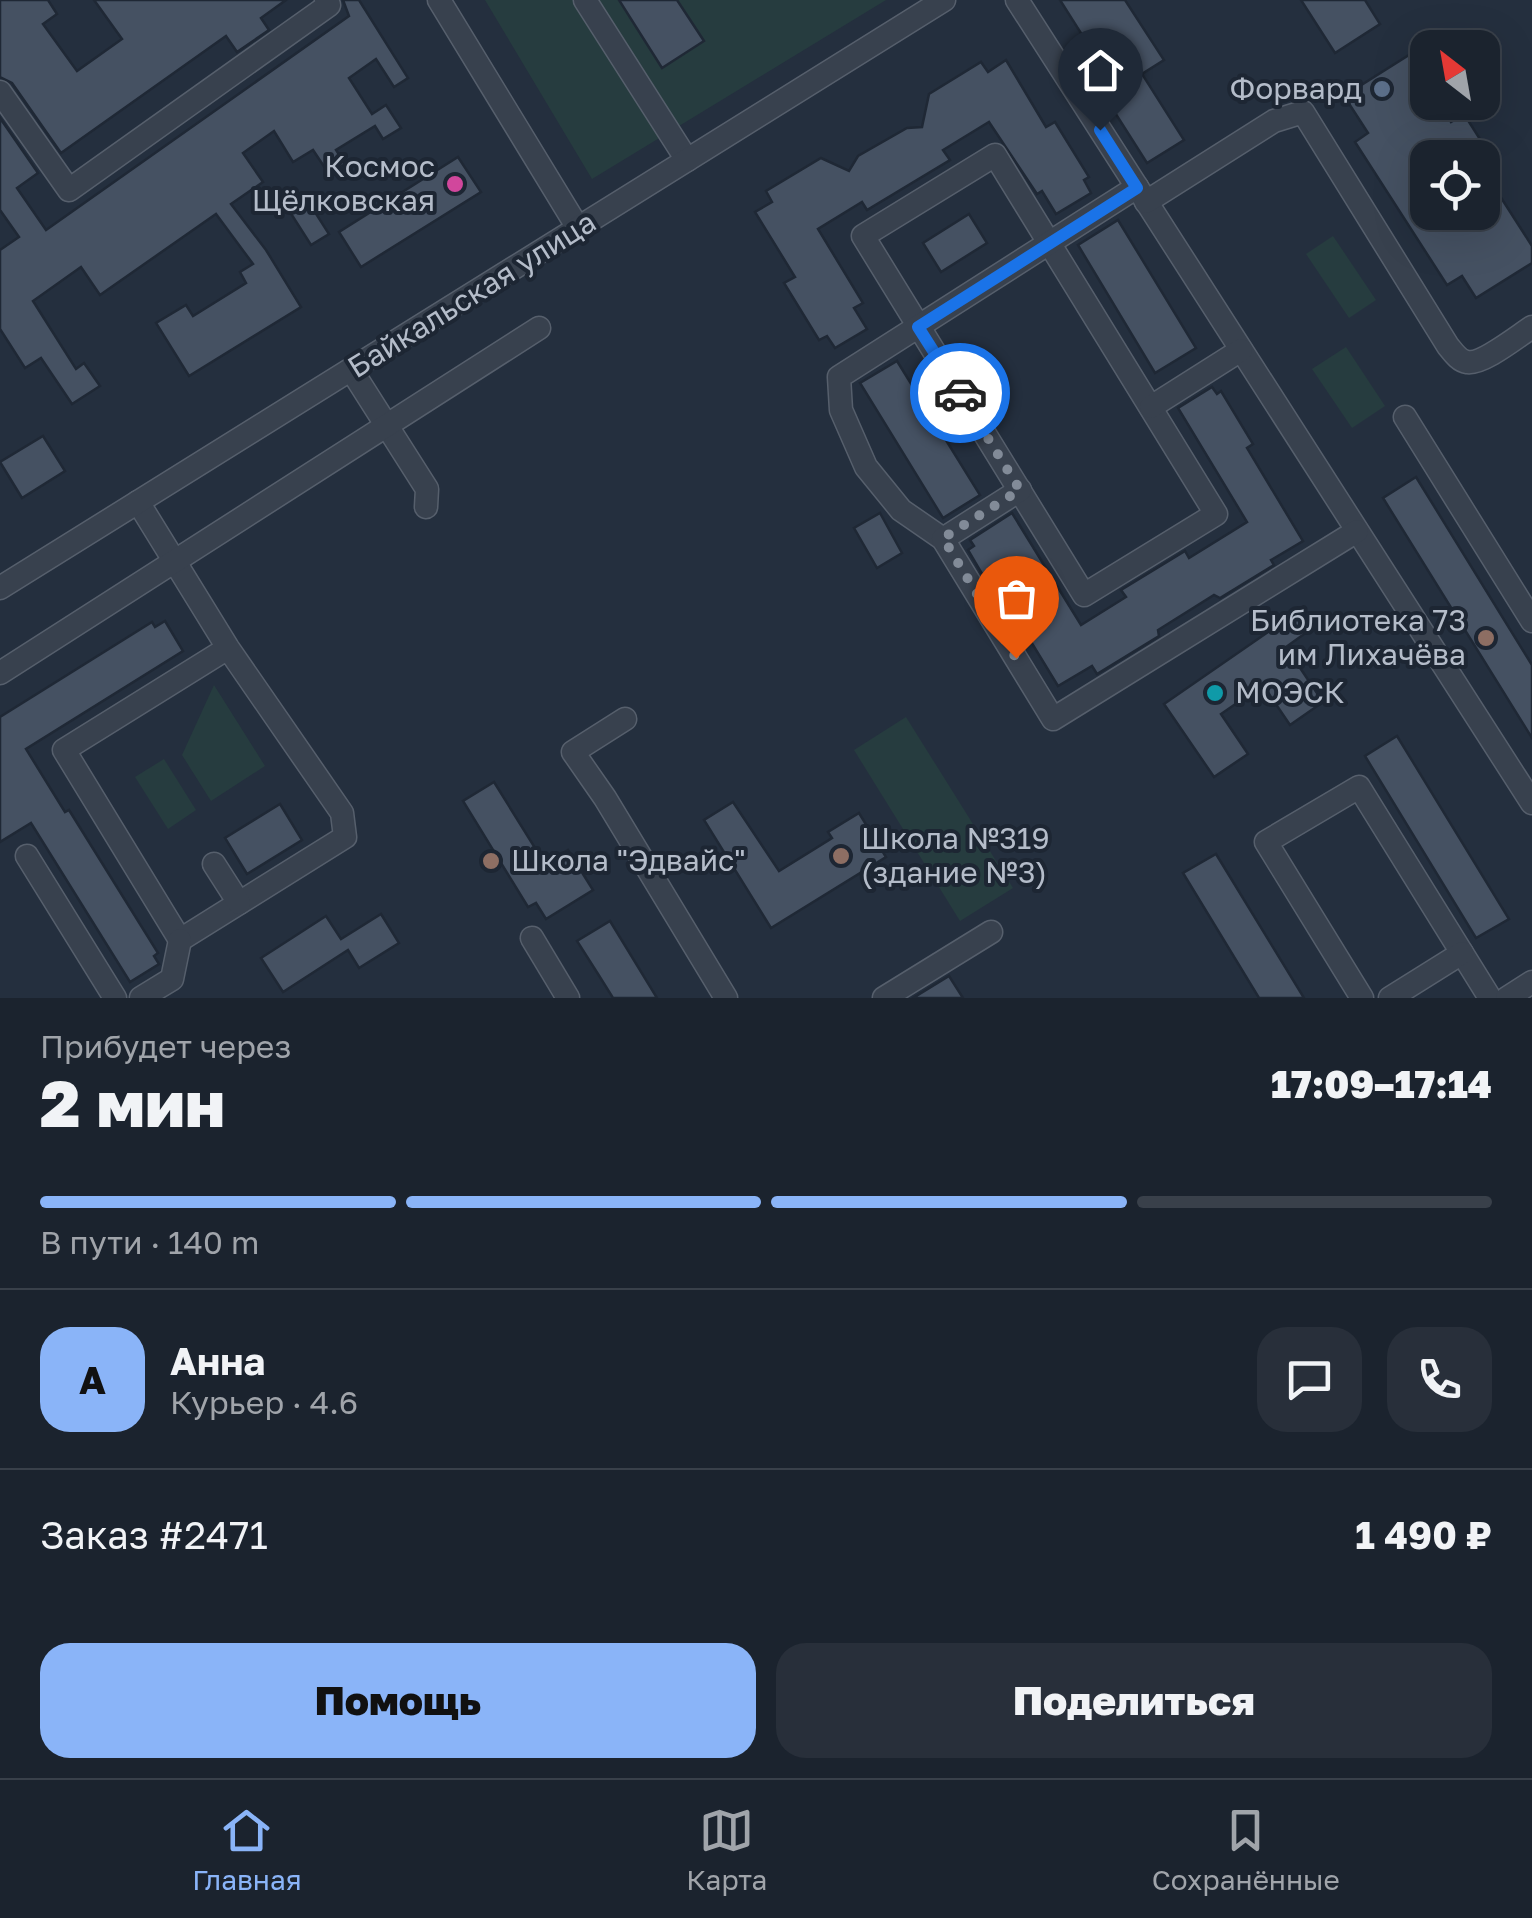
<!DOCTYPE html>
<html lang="ru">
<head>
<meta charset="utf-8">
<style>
  :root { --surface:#1b232e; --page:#282f3a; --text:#f1f3f6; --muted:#a0a4aa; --line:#39404a; --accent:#8ab4f8 }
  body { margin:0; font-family:"Golos Text",sans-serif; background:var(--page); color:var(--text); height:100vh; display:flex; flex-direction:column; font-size:38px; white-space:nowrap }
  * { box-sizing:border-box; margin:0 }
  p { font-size:32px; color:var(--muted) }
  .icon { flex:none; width:55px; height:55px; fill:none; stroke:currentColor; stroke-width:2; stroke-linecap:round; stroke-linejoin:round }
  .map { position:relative; height:998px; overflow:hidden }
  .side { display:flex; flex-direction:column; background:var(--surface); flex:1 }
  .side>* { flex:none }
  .needle { width:65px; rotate:329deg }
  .controls { position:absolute; left:1410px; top:30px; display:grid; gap:20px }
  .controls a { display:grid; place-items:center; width:90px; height:90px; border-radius:20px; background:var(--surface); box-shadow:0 10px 40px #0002,0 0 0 2px var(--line); font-size:50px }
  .pin { position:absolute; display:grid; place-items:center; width:85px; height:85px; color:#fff; margin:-102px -42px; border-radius:50% 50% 50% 0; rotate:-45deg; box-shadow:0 0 10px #0007 }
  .pin .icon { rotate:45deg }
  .courier { position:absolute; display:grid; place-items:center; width:100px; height:100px; margin:-50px; border:8px solid #1a73e8; border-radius:50%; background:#fff; color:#222; box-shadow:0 2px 12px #0007 }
  .headline em { font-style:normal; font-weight:800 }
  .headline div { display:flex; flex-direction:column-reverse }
  .headline { display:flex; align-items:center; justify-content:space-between; height:170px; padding:0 40px }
  h1 { font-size:65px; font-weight:800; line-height:75px }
  .bar { display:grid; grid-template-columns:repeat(4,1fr); gap:15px 10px; align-content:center; height:120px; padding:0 40px }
  .bar i { height:12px; border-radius:8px; background:var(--line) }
  .bar .current { background:var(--accent) }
  .bar p { grid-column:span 4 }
  .line { display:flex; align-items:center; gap:25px; padding:0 40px; border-top:2px solid var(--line) }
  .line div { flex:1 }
  .round { display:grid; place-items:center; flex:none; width:105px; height:105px; border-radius:30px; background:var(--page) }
  .button { display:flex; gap:20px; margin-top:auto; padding:20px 40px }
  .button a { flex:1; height:115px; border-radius:30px; background:var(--accent); color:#111; font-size:40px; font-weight:800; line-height:115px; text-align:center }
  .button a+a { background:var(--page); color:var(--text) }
  .tabs { display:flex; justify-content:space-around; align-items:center; height:140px; border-top:2px solid var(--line); background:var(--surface); font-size:28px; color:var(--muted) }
  .tabs a { display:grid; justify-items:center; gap:5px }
  .tabs .current { color:var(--accent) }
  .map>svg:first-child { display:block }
  .green { fill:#263c3f }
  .building { fill:#455162; stroke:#1f2835; stroke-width:2.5 }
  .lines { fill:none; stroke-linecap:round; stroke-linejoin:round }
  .minor-casing { stroke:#565f6c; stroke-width:25 }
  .minor { stroke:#38414e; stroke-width:22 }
  .done { stroke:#828b98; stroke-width:10; stroke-dasharray:0 18 }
  .route { stroke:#1a73e8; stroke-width:12 }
  .service-dot { fill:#5c6f8a; stroke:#1d2633; stroke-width:4 }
  .hotel-dot { fill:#d1479c; stroke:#1d2633; stroke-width:4 }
  .education-dot { fill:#8d6e63; stroke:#1d2633; stroke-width:4 }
  .culture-dot { fill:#0f9aa8; stroke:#1d2633; stroke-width:4 }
  .labels { text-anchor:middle; stroke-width:8; stroke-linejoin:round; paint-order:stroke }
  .poi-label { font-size:30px; fill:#b4bcc9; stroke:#1d2633; text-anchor:end }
  .street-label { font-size:30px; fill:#b4bcc9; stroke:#1d2633 }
</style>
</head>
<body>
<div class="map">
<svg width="1532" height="998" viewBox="0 0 1532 998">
  <rect width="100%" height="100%" fill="#242f3e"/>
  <!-- green -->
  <g class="green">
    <path d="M485 0H619L662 68 704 41 677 0H886L592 179Z"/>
    <path d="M1333 236 1376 300 1349 318 1306 254Z"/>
    <path d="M1346 347 1385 406 1352 428 1312 369Z"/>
    <path d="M214 685 265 766 211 801 182 755Z"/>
    <path d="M906 717 1013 888 960 921 854 750Z"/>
    <path d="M164 759 196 810 168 829 135 777Z"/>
  </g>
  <!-- building -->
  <g class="building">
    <path d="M0 0H48L57 14 43 24 77 71 122 39 94 0H286L261 18 269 30 237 52 226 36 61 153 12 83 0 77Z"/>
    <path d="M343 0H359L408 78 394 87 376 59 349 78 372 114 386 105 401 128 383 139 375 126 336 150 345 164 329 174 313 150 293 162 274 131 243 153 263 182 231 204 266 250 301 307 189 376 156 323 186 305 193 316 246 283 240 272 253 264 216 214 100 295 81 267 33 301 76 369 84 363 100 386 72 404 41 358 25 368 0 329V250L19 237 0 210V118L38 173 17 188 46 230 349 16Z"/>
    <path d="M619 0H677L704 41 662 68Z"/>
    <path d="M1060 0H1125L1164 60 1142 74 1184 140 1147 163 1105 97 1117 90Z"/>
    <path d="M1301 0H1365L1380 24 1335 53Z"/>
    <path d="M1409 55 1428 85V102H1439L1451 122 1464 114 1492 158H1428V212H1482V168L1532 246V263L1476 298 1462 276 1447 285 1355 142 1368 133 1344 96Z"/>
    <path d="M1006 60 1046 127 1055 122 1089 177 1084 180 1091 193 1056 214 1042 191 1037 194 989 122 943 150 950 160 867 210 862 202 818 229 863 303 854 308 867 329 835 348 827 336 819 340 784 283 795 277 755 212 772 202 766 191 821 158 849 171 858 156 907 128 922 127 929 94 981 62 988 72Z"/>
    <path d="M458 157 481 192 361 267 339 232Z"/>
    <path d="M306 198 329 234 311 245 288 209Z"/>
    <path d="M969 214 987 243 941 272 923 243Z"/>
    <path d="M1118 220 1196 348 1155 373 1078 245Z"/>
    <path d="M897 361 980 495 943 518 860 383Z"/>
    <path d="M1212 387 1217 394 1221 391 1253 444 1247 448 1303 541 1271 560 1274 565 1220 598 1214 595 1158 630 1159 636 1097 674 1092 666 1058 686 1008 604 1002 608 968 550 974 546 970 540 1012 513 1081 625 1126 597 1121 590 1185 551 1189 558 1247 522 1178 408Z"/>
    <path d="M43 436 65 471 22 498 0 462Z"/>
    <path d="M1416 477 1532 665V738L1383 498Z"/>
    <path d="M880 513 902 553 877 568 854 528Z"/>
    <path d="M1294 614 1307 632 1286 647 1323 702 1290 725 1263 685 1221 714 1248 754 1214 777 1164 704Z"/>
    <path d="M165 621 183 651 26 749 65 812 69 810 158 953 154 956 159 964 130 982 31 823 0 842V717L152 622 155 627Z"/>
    <path d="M1397 736 1509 919 1476 938 1365 756Z"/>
    <path d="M494 782 545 864 568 850 593 890 546 919 536 903 528 907 463 801Z"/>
    <path d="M733 802 779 871 832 838 828 832 859 813 886 857 771 928 704 820Z"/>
    <path d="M280 804 302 840 247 874 225 838Z"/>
    <path d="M1216 854 1304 998H1259L1183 873Z"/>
    <path d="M381 914 399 943 359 968 348 950 283 992 261 958 326 916 341 939Z"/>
    <path d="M610 921 657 998H613L598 974 577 941Z"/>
    <path d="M949 976 963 998H913Z"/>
  </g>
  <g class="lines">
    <defs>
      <g id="minor">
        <path d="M439 0 578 228"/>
        <path d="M585 0 687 160"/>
        <path d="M1017 0 1532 803"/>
        <path d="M0 92 69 190 329 5 326 0"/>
        <path d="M995 155 1216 514 1084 595 863 236Z"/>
        <path d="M1137 187 839 377 841 410 866 467 901 510 943 539 1053 719 1357 531"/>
        <path d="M1146 202 1274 121 1303 112 1448 346C1453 352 1459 361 1467 362 1482 365 1518 336 1532 327"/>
        <path d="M352 371 427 489 426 507"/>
        <path d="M1151 407 1241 350"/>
        <path d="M1405 417 1532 621"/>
        <path d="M138 502 228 648 342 813 345 837 180 940 64 750 228 648"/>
        <path d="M943 539 1020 490"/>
        <path d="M0 588 944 0"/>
        <path d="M0 673 539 328"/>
        <path d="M625 719 573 752 605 798 726 998"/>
        <path d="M27 856 115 998"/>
        <path d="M214 864 239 903"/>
        <path d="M532 938 568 998"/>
        <path d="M141 998 172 979 180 940"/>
        <path d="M884 998 991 932"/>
        <path d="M1362 998 1266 842 1359 787 1490 998"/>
        <path d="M1390 998 1462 953"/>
        <path d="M1507 998 1532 982"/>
      </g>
    </defs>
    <!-- minor casing -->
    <use href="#minor" class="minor-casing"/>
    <!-- minor -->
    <use href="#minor" class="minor"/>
  </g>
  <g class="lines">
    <!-- done -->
    <path class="done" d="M960 393 1020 490 943 538 1016 658"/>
    <!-- route -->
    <path class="route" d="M960 393 918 327 1137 188 1100 130"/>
  </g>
  <!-- markers -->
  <circle class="service-dot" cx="1382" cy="89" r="10"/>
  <circle class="hotel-dot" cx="455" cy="184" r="10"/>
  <g class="education-dot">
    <circle cx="1486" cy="638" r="10"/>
    <circle cx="841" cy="856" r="10"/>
    <circle cx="491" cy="861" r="10"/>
  </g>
  <circle class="culture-dot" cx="1215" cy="693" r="10"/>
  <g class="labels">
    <!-- poi labels -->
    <g class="poi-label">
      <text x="1362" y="99">Форвард</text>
      <text x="435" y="177">Космос<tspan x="435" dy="34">Щёлковская</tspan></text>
      <text x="1466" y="631">Библиотека 73<tspan x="1466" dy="34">им Лихачёва</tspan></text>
      <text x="1235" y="703" text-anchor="start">МОЭСК</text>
      <text x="861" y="849" text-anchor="start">Школа №319<tspan x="861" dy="34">(здание №3)</tspan></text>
      <text x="511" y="871" text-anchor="start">Школа "Эдвайс"</text>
    </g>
    <!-- street labels -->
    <g class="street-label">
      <text transform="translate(472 295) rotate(-32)" y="10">Байкальская улица</text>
    </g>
  </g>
</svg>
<div class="controls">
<a><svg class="needle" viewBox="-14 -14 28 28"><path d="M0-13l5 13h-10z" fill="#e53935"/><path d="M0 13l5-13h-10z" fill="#a0a4aa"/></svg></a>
<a><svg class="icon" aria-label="locate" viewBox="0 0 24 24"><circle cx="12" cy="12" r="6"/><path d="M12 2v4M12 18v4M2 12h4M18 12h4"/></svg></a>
</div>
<div class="pin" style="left:1016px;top:658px;background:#ea580c"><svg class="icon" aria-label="bag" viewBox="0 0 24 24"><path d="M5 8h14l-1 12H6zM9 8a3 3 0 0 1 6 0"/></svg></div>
<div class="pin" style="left:1100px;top:130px;background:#1f2937"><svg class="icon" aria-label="home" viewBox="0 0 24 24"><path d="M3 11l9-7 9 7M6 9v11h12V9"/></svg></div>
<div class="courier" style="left:960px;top:393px"><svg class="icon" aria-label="car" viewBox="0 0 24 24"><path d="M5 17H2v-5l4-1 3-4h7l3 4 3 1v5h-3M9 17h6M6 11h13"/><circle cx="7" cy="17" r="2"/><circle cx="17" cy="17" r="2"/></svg></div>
</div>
<section class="side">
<div class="headline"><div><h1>2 мин</h1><p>Прибудет через</p></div><em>17:09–17:14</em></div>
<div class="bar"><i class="current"></i><i class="current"></i><i class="current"></i><i></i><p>В пути · 140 m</p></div>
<div class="line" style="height:180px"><b class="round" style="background:var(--accent);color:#111">А</b><div><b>Анна</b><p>Курьер · 4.6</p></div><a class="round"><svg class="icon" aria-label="chat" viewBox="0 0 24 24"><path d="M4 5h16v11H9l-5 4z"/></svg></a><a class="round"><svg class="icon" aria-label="phone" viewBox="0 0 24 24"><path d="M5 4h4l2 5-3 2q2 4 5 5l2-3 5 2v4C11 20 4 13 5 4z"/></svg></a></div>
<div class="line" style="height:130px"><div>Заказ #2471</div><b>1 490 ₽</b></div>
<div class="button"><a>Помощь</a><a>Поделиться</a></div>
</section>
<nav class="tabs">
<a class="current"><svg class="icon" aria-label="home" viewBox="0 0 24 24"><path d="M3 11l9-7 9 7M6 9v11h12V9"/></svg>Главная</a>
<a><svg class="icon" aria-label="map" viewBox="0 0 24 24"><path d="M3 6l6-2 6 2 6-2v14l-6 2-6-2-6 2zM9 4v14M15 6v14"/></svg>Карта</a>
<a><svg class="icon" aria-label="saved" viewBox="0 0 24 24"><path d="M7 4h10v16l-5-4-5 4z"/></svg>Сохранённые</a>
</nav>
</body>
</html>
